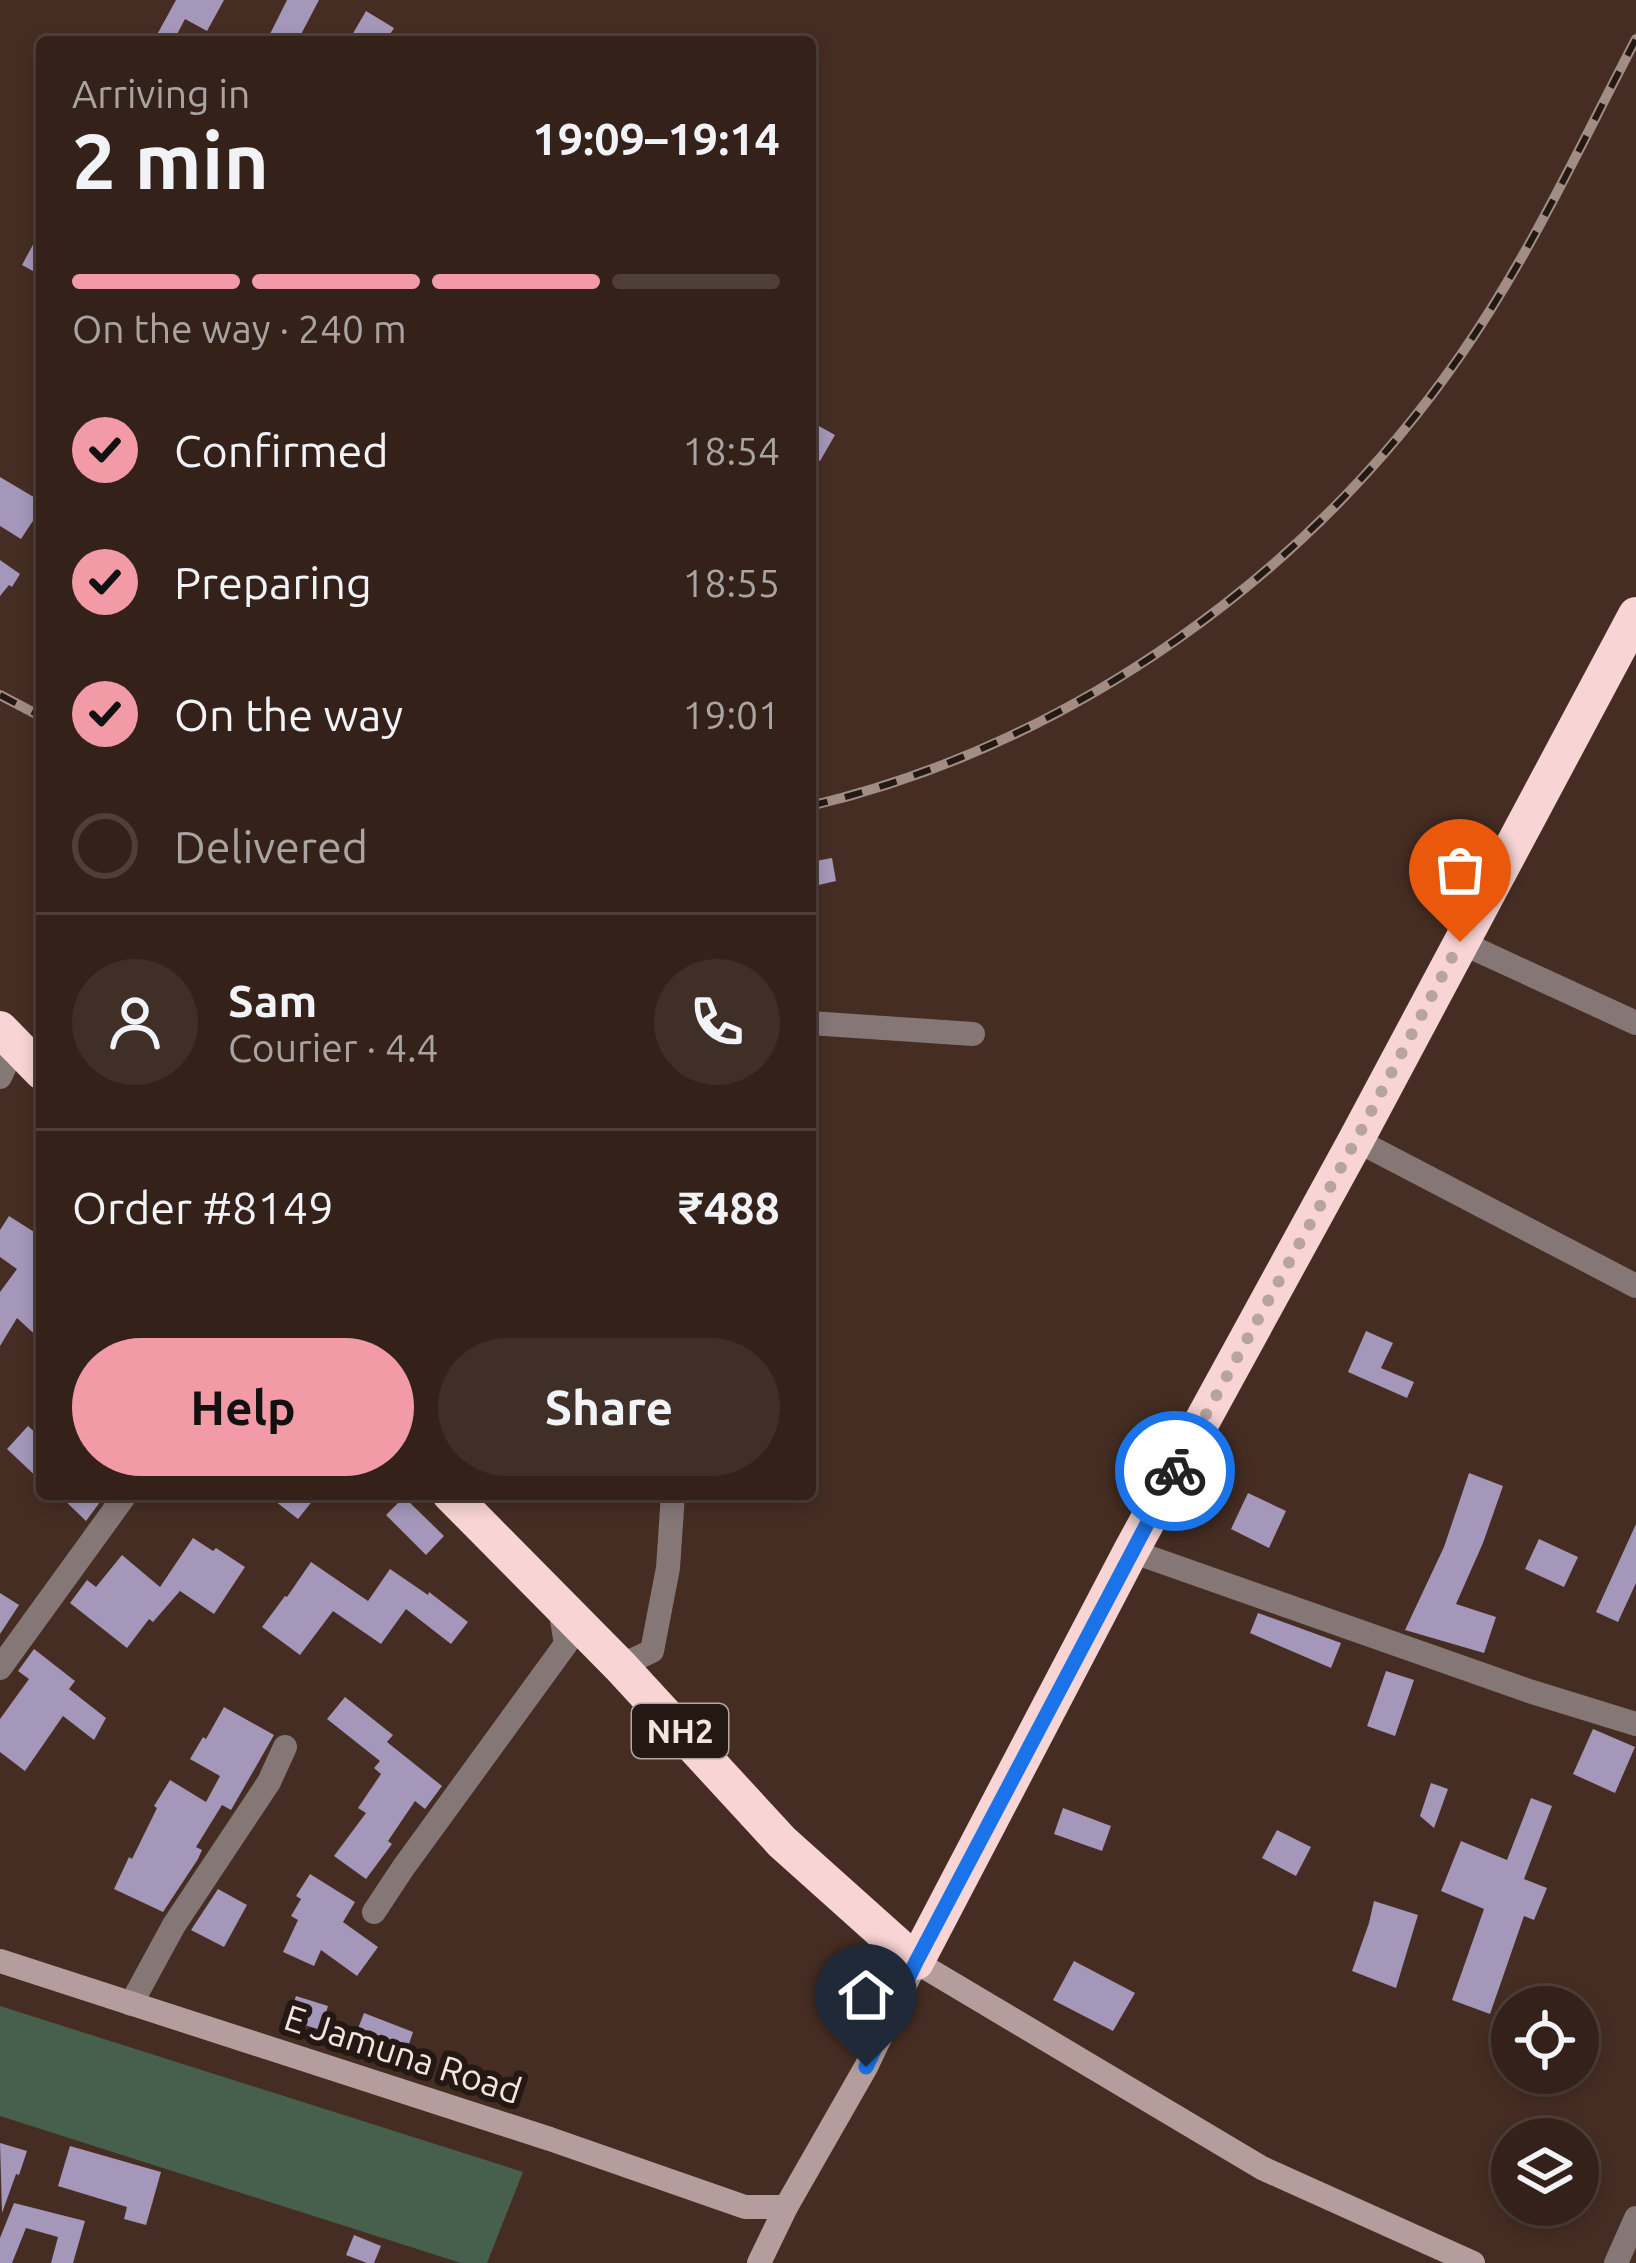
<!DOCTYPE html>
<html lang="en">
<head>
<meta charset="utf-8">
<style>
  :root { --surface:#34221a; --page:#3f2f27; --text:#f1f3f6; --muted:#a9a4a2; --line:#4e3f39; --accent:#f39aa7 }
  body { margin:0; font-family:Ubuntu,sans-serif; background:var(--page); color:var(--text); height:100vh; display:flex; flex-direction:column; font-size:45px; white-space:nowrap }
  * { box-sizing:border-box; margin:0 }
  p { font-size:39px; color:var(--muted) }
  .icon { flex:none; width:66px; height:66px; fill:none; stroke:currentColor; stroke-width:2; stroke-linecap:round; stroke-linejoin:round }
  .map { position:relative; flex:1; overflow:hidden }
  .panel { position:absolute; left:36px; top:36px; width:780px; height:1464px; display:flex; flex-direction:column; background:var(--surface); border-radius:12px; box-shadow:0 6px 18px #0003,0 0 0 3px var(--line) }
  .panel>* { flex:none }
  .tools { position:absolute; left:1491px; top:1986px; display:grid; gap:24px }
  .tools a { display:grid; place-items:center; width:108px; height:108px; border-radius:50%; background:var(--surface); box-shadow:0 6px 18px #0003,0 0 0 3px var(--line); font-size:60px }
  .pin { position:absolute; display:grid; place-items:center; width:102px; height:102px; color:#fff; margin:-123px -51px; border-radius:50% 50% 50% 0; rotate:-45deg; box-shadow:0 0 12px #0007 }
  .pin .icon { rotate:45deg }
  .courier { position:absolute; display:grid; place-items:center; width:120px; height:120px; margin:-60px; border:9px solid #1a73e8; border-radius:50%; background:#fff; color:#222; box-shadow:0 3px 15px #0007 }
  .headline em { font-style:normal; font-weight:700 }
  .headline div { display:flex; flex-direction:column-reverse }
  .headline { display:flex; align-items:center; justify-content:space-between; height:204px; padding:0 36px }
  h1 { font-size:78px; font-weight:700; line-height:90px }
  .bar { display:grid; grid-template-columns:repeat(4,1fr); gap:18px 12px; align-content:center; height:144px; padding:0 36px }
  .bar i { height:15px; border-radius:9px; background:var(--line) }
  .bar .active { background:var(--accent) }
  .bar p { grid-column:span 4 }
  .line { display:flex; align-items:center; gap:30px; padding:0 36px; border-top:3px solid var(--line) }
  .line div { flex:1 }
  .round { display:grid; place-items:center; flex:none; width:126px; height:126px; border-radius:63px; background:var(--page) }
  ol { padding:0 36px; list-style:none }
  li { display:flex; align-items:center; gap:36px; height:132px }
  li p { margin-inline-start:auto }
  li .icon { padding:12px; border-radius:50%; background:var(--accent); color:#111; stroke-width:4 }
  li:last-child { color:var(--muted) }
  li i { width:66px; height:66px; border:6px solid var(--line); border-radius:50% }
  .action { display:flex; gap:24px; margin-top:auto; padding:24px 36px }
  .action a { flex:1; height:138px; border-radius:72px; background:var(--accent); color:#111; font-size:48px; font-weight:700; line-height:138px; text-align:center }
  .action a+a { background:var(--page); color:var(--text) }
  .map>svg:first-child { display:block }
  .green { fill:#46604d }
  .building { fill:#a497b9 }
  .lines { fill:none; stroke-linecap:round; stroke-linejoin:round }
  .street { stroke:#867777; stroke-width:24 }
  .secondary { stroke:#b49d9c; stroke-width:24 }
  .highway { stroke:#f8d4d4; stroke-width:36 }
  .rail-casing { stroke:#a18d84; stroke-width:10 }
  .rail { stroke:#231814; stroke-width:6; stroke-dasharray:18; stroke-linecap:butt }
  .done { stroke:#b7a49c; stroke-width:12; stroke-dasharray:0 21.6 }
  .route { stroke:#1a73e8; stroke-width:15 }
  .labels { text-anchor:middle; stroke-width:12; stroke-linejoin:round; paint-order:stroke }
  .shield { fill:#231814; stroke:#b6a7a1; stroke-width:3 }
  .shield-label { font-size:33px; font-weight:bold; fill:#f5e4dd }
  .street-label { font-size:36px; fill:#f5e4dd; stroke:#231814 }
</style>
</head>
<body>
<div class="map">
<svg width="1636" height="2263" viewBox="0 0 1636 2263">
  <rect width="100%" height="100%" fill="#452d23"/>
  <!-- green -->
  <path class="green" d="M0 2006 523 2172 487 2263H461L0 2116Z"/>
  <!-- building -->
  <g class="building">
    <path d="M176 0H224L207 31 185 19 173 42H153Z"/>
    <path d="M287 0H319L297 42H266Z"/>
    <path d="M366 11 394 28 385 42H348Z"/>
    <path d="M42 228V276L22 265Z"/>
    <path d="M810 421 835 435 820 461 810 455Z"/>
    <path d="M0 477 42 502V507L21 539 0 526Z"/>
    <path d="M0 560 20 574 12 587 9 585 0 596Z"/>
    <path d="M832 858 836 881 810 887V862Z"/>
    <path d="M9 1216 42 1237V1341L17 1318 0 1346V1292L17 1269 0 1257V1230Z"/>
    <path d="M1366 1331 1393 1343 1381 1368 1414 1382 1407 1398 1348 1372Z"/>
    <path d="M28 1426 42 1439V1482L7 1449Z"/>
    <path d="M1469 1473 1503 1486 1483 1543 1456 1604 1496 1617 1484 1653 1405 1630 1444 1547Z"/>
    <path d="M1248 1493 1286 1511 1269 1548 1231 1529Z"/>
    <path d="M58 1494H106L86 1521Z"/>
    <path d="M266 1494H318L298 1519Z"/>
    <path d="M404 1497 444 1536 426 1555 386 1515Z"/>
    <path d="M1636 1524V1583L1618 1622 1596 1612Z"/>
    <path d="M193 1538 213 1551 216 1548 245 1567 214 1614 180 1591 153 1622 149 1619 127 1648 70 1603 87 1580 96 1587 122 1555 160 1587Z"/>
    <path d="M1539 1539 1578 1557 1564 1587 1525 1569Z"/>
    <path d="M311 1562 368 1601 390 1569 428 1595 429 1592 468 1622 451 1644 406 1609 381 1644 333 1611 300 1655 262 1627 285 1596 287 1597Z"/>
    <path d="M0 1593 19 1605 0 1634Z"/>
    <path d="M1258 1613 1341 1643 1331 1668 1250 1633Z"/>
    <path d="M34 1649 75 1681 69 1689 106 1718 94 1740 63 1716 25 1771 0 1752V1719L29 1679 18 1671Z"/>
    <path d="M1386 1671 1414 1680 1395 1736 1367 1726Z"/>
    <path d="M345 1697 393 1735 387 1742 442 1786 425 1809 415 1801 388 1841 392 1844 366 1879 334 1856 366 1813 358 1808 381 1774 374 1768 380 1761 327 1719Z"/>
    <path d="M224 1707 274 1735 231 1810 222 1805 196 1847 202 1850 198 1859 163 1912 114 1889 129 1857 132 1859 157 1808 154 1806 170 1780 206 1802 220 1776 190 1759 203 1737 206 1739Z"/>
    <path d="M1593 1729 1635 1747 1615 1793 1573 1774Z"/>
    <path d="M1431 1783 1448 1789 1434 1828 1420 1816Z"/>
    <path d="M1531 1798 1552 1806 1524 1879 1547 1888 1534 1920 1524 1916 1490 2014 1452 2000 1484 1909 1441 1891 1461 1841 1507 1860Z"/>
    <path d="M1063 1808 1111 1826 1102 1851 1054 1834Z"/>
    <path d="M1277 1830 1311 1847 1296 1876 1262 1858Z"/>
    <path d="M310 1874 355 1902 343 1922 378 1947 357 1976 321 1950 314 1966 283 1952 298 1920 291 1916 301 1899 296 1896Z"/>
    <path d="M218 1889 247 1905 224 1947 191 1930Z"/>
    <path d="M1374 1901 1418 1915 1396 1988 1352 1971 1369 1923Z"/>
    <path d="M1074 1961 1135 1993 1113 2031 1053 2000Z"/>
    <path d="M296 1996 328 2006 321 2030 288 2020Z"/>
    <path d="M364 2013 413 2032 405 2056 382 2048 378 2061 349 2052Z"/>
    <path d="M0 2143 27 2151 19 2175 16 2174 2 2213Z"/>
    <path d="M70 2146 161 2172 146 2225 124 2219 127 2207 58 2186Z"/>
    <path d="M14 2203 85 2221 73 2263H51L58 2237 26 2228 12 2263H0V2238Z"/>
    <path d="M354 2235 381 2246 374 2263H367L346 2255Z"/>
  </g>
  <g class="lines">
    <!-- street -->
    <g class="street">
      <path d="M1460 942 1636 1023"/>
      <path d="M810 1023 973 1034"/>
      <path d="M0 1077 15 1044"/>
      <path d="M1356 1140 1636 1286"/>
      <path d="M1131 1551 1529 1691 1636 1724"/>
      <path d="M620 1666 652 1651 668 1568 673 1494"/>
      <path d="M0 1668 126 1494"/>
      <path d="M374 1912 403 1868 566 1644 560 1608"/>
      <path d="M131 2004 174 1925 269 1782 285 1747"/>
      <path d="M1616 2263 1636 2218"/>
    </g>
    <!-- secondary -->
    <g class="secondary">
      <path d="M0 1961 550 2139 745 2207H786"/>
      <path d="M759 2263 786 2207 866 2067 916 1962 1262 2168 1473 2263"/>
    </g>
    <!-- highway -->
    <g class="highway">
      <path d="M0 1029 42 1072"/>
      <path d="M450 1494 620 1666 782 1842 916 1962 1131 1551 1356 1140 1636 615"/>
    </g>
    <defs>
      <g id="rail">
        <path d="M0 695 42 717"/>
        <path d="M810 806C1072 744 1307 576 1460 356 1529 257 1580 146 1636 39"/>
      </g>
    </defs>
    <!-- rail casing -->
    <use href="#rail" class="rail-casing"/>
    <!-- rail -->
    <use href="#rail" class="rail"/>
  </g>
  <g class="lines">
    <!-- done -->
    <path class="done" d="M1175 1471 1356 1140 1460 942"/>
    <!-- route -->
    <path class="route" d="M866 2067 916 1962 1175 1471"/>
  </g>
  <g class="labels">
    <!-- shield labels -->
    <rect class="shield" x="632" y="1704" width="96" height="54" rx="9"/>
    <g class="shield-label">
      <text x="680" y="1743">NH2</text>
    </g>
    <!-- street labels -->
    <g class="street-label">
      <text transform="translate(403 2054) rotate(18)" y="13">E Jamuna Road</text>
    </g>
  </g>
</svg>
<div class="tools">
<a><svg class="icon" aria-label="locate" viewBox="0 0 24 24"><circle cx="12" cy="12" r="6"/><path d="M12 2v4M12 18v4M2 12h4M18 12h4"/></svg></a>
<a><svg class="icon" aria-label="layers" viewBox="0 0 24 24"><path d="M12 4l9 5-9 5-9-5zM3 14l9 5 9-5"/></svg></a>
</div>
<div class="pin" style="left:1460px;top:942px;background:#ea580c"><svg class="icon" aria-label="bag" viewBox="0 0 24 24"><path d="M5 8h14l-1 12H6zM9 8a3 3 0 0 1 6 0"/></svg></div>
<div class="pin" style="left:866px;top:2067px;background:#1f2937"><svg class="icon" aria-label="home" viewBox="0 0 24 24"><path d="M3 11l9-7 9 7M6 9v11h12V9"/></svg></div>
<div class="courier" style="left:1175px;top:1471px"><svg class="icon" aria-label="bike" viewBox="0 0 24 24"><circle cx="6" cy="16" r="4"/><circle cx="18" cy="16" r="4"/><path d="M6 16l4-8h5l3 8M10 8l3 8H6M13 5h3"/></svg></div>
<section class="panel">
<div class="headline"><div><h1>2 min</h1><p>Arriving in</p></div><em>19:09–19:14</em></div>
<div class="bar"><i class="active"></i><i class="active"></i><i class="active"></i><i></i><p>On the way · 240 m</p></div>
<ol>
<li><svg class="icon" aria-label="check" viewBox="0 0 24 24"><path d="M5 12l5 5 9-10"/></svg>Confirmed<p>18:54</p></li>
<li><svg class="icon" aria-label="check" viewBox="0 0 24 24"><path d="M5 12l5 5 9-10"/></svg>Preparing<p>18:55</p></li>
<li><svg class="icon" aria-label="check" viewBox="0 0 24 24"><path d="M5 12l5 5 9-10"/></svg>On the way<p>19:01</p></li>
<li><i></i>Delivered</li>
</ol>
<div class="line" style="height:216px"><a class="round"><svg class="icon" aria-label="person" viewBox="0 0 24 24"><circle cx="12" cy="8" r="4"/><path d="M4 21q1-7 8-7t8 7"/></svg></a><div><b>Sam</b><p>Courier · 4.4</p></div><a class="round"><svg class="icon" aria-label="phone" viewBox="0 0 24 24"><path d="M5 4h4l2 5-3 2q2 4 5 5l2-3 5 2v4C11 20 4 13 5 4z"/></svg></a></div>
<div class="line" style="height:156px"><div>Order #8149</div><b>₹488</b></div>
<div class="action"><a>Help</a><a>Share</a></div>
</section>
</div>
</body>
</html>
